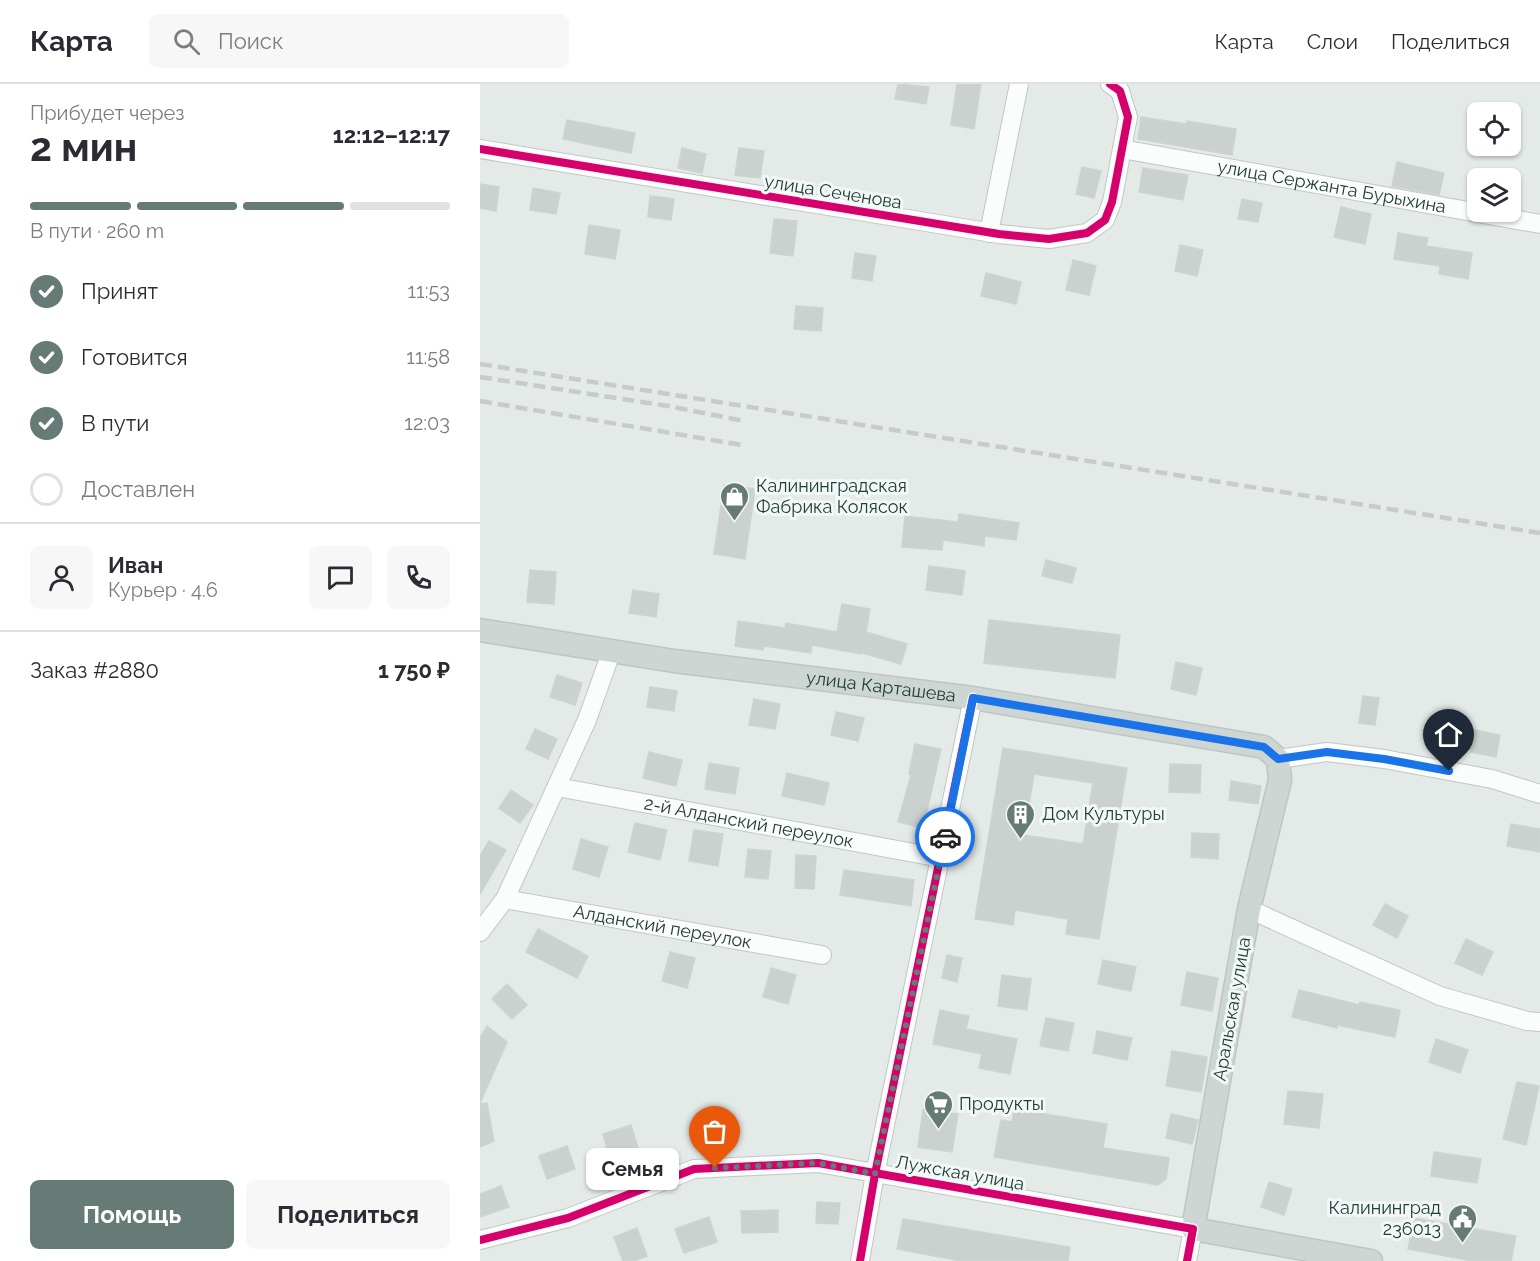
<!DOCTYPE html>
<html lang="ru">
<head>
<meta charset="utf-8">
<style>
  :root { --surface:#fff; --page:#f7f7f7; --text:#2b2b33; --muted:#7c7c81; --line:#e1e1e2; --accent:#667a76 }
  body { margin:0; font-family:Raleway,sans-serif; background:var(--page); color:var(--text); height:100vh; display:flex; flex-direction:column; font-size:22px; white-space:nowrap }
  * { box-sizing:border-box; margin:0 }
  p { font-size:20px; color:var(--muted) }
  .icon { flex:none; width:33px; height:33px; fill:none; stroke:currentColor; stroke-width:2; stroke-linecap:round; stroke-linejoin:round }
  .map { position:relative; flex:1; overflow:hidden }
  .drawer { display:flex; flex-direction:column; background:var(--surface); width:480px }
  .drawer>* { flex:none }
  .buttons { position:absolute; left:987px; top:18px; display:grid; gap:12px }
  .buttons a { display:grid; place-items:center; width:54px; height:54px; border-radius:9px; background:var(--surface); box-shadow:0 2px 4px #0004; font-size:30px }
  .pin { position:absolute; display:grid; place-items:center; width:51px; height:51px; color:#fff; margin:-62px -26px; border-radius:50% 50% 50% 0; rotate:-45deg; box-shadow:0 0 6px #0007 }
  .pin .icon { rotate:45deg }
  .courier { position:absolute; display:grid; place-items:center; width:60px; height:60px; margin:-30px; border:4px solid #1a73e8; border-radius:50%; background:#fff; color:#222; box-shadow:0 2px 8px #0007 }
  .bubble { position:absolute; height:42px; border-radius:9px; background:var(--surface); box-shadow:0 2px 4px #0004; font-size:20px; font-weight:700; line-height:42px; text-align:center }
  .summary em { font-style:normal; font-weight:700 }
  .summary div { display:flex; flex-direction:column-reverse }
  .summary { display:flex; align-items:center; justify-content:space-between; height:102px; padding:0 30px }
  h1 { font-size:39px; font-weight:700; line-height:45px }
  .bar { display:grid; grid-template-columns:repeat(4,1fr); gap:9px 6px; align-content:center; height:72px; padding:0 30px }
  .bar i { height:8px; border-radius:4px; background:var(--line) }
  .bar .active { background:var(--accent) }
  .bar p { grid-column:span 4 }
  .line { display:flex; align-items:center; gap:15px; padding:0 30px; border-top:2px solid var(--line) }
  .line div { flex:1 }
  .round { display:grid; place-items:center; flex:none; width:63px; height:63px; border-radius:9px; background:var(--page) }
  ol { padding:0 30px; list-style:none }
  li { display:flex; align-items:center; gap:18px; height:66px }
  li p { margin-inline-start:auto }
  li .icon { padding:6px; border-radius:50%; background:var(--accent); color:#fff; stroke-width:4 }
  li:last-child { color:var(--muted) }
  li i { width:33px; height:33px; border:3px solid var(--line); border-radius:50% }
  .button { display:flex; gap:12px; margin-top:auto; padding:12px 30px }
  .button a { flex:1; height:69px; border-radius:9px; background:var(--accent); color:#fff; font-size:24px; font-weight:700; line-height:69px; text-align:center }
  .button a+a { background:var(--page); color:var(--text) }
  header { display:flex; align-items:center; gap:36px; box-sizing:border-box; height:84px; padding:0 30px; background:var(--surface); border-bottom:2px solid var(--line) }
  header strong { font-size:28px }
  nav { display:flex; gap:33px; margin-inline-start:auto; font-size:21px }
  .search { width:420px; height:54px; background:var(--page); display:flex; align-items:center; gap:15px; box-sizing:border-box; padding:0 21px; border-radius:9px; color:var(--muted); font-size:22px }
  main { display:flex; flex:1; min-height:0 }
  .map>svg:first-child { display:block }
  .building { fill:#cbd1cf; stroke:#cdd3d1; stroke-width:1.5; fill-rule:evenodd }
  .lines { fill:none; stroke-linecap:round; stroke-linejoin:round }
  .minor-casing { stroke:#c1c7c5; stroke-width:20 }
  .major-casing { stroke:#bdc6c4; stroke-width:25 }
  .minor { stroke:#fbfcfc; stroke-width:18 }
  .major { stroke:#ced6d4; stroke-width:22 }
  .rail { stroke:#c7cbca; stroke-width:4.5; stroke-dasharray:12 6; stroke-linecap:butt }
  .cycleway-casing { stroke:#f2f8f6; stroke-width:11 }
  .cycleway { stroke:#d6006c; stroke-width:8 }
  .done { stroke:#667a76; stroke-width:6; stroke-dasharray:0 10.8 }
  .route { stroke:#1a73e8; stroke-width:8 }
  .labels { text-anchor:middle; stroke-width:6; stroke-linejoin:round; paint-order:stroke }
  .street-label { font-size:18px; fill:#223d39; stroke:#f2f8f6 }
  .poi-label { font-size:18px; fill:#223d39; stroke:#f2f8f6; text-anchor:start }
</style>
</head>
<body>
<header>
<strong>Карта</strong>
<div class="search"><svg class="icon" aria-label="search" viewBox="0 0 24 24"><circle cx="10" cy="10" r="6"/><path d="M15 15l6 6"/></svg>Поиск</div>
<nav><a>Карта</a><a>Слои</a><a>Поделиться</a></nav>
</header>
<main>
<section class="drawer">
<div class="summary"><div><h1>2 мин</h1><p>Прибудет через</p></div><em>12:12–12:17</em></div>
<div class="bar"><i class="active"></i><i class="active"></i><i class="active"></i><i></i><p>В пути · 260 m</p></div>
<ol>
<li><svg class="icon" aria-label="check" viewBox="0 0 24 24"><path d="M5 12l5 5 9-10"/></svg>Принят<p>11:53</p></li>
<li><svg class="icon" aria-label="check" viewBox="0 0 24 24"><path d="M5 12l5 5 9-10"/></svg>Готовится<p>11:58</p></li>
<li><svg class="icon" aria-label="check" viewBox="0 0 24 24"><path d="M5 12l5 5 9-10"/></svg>В пути<p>12:03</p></li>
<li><i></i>Доставлен</li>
</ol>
<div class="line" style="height:108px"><a class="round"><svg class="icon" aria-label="person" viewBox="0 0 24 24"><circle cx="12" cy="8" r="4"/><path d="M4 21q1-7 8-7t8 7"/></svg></a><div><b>Иван</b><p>Курьер · 4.6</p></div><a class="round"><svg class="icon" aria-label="chat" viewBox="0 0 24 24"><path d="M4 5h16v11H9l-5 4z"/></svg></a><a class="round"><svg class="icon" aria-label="phone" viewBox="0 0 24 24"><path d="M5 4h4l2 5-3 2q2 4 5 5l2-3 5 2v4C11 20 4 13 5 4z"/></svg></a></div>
<div class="line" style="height:78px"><div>Заказ #2880</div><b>1 750 ₽</b></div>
<div class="button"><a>Помощь</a><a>Поделиться</a></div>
</section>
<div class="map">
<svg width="1060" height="1177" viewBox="0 0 1060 1177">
  <rect width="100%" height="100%" fill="#e4eae8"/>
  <!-- building -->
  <g class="building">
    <path d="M418 0 449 3 446 20 415 15Z"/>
    <path d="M477 0H501L494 45 471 41Z"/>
    <path d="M661 33 706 40 707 37 756 45 752 71 658 55Z"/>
    <path d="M87 36 155 49 151 69 83 55Z"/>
    <path d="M202 64 226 70 222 89 198 84Z"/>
    <path d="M259 64 284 67 280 94 255 91Z"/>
    <path d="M917 78 964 89 959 111 912 102Z"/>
    <path d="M602 83 621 87 614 114 596 110Z"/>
    <path d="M663 84 708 91 703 116 659 108Z"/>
    <path d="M0 100 19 103 16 127 0 124Z"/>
    <path d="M53 104 80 109 76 130 50 126Z"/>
    <path d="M170 112 194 115 191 136 168 133Z"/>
    <path d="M762 115 782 119 778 138 758 135Z"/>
    <path d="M861 123 891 130 885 160 854 153Z"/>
    <path d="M294 135 317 137 313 172 290 169Z"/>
    <path d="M109 141 140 146 135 175 105 170Z"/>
    <path d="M918 149 948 154 946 162 992 169 988 195 959 190 960 182 914 175Z"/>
    <path d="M700 161 723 166 717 192 695 187Z"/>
    <path d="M375 169 396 172 392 197 372 194Z"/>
    <path d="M593 176 616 182 609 211 586 206Z"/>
    <path d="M506 189 541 198 536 220 501 212Z"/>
    <path d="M316 222 343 224 341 247 314 245Z"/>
    <path d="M244 401 275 405 265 475 234 470Z"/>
    <path d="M479 430 539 439 536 456 505 452 504 462 463 456 462 466 422 463 425 432 478 438Z"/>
    <path d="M566 476 596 484 592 499 562 492Z"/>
    <path d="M449 482 485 487 482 511 446 506Z"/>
    <path d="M50 486 76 488 74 520 47 518Z"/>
    <path d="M153 506 179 510 176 533 149 529Z"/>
    <path d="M362 520 390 525 386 548 427 560 421 580 382 569 381 570 332 561 331 569 284 562 283 566 255 562 258 537 305 544 306 539 357 548Z"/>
    <path d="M509 536 640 551 635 594 504 579Z"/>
    <path d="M696 578 722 584 716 611 691 605Z"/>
    <path d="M77 591 102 599 95 621 70 613Z"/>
    <path d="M170 603 197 607 194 627 167 623Z"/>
    <path d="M883 612 899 614 895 641 879 639Z"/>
    <path d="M274 615 300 620 295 645 269 641Z"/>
    <path d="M356 628 384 634 378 657 351 651Z"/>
    <path d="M55 645 77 655 68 675 46 665Z"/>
    <path d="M995 646 1020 651 1016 673 990 668Z"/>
    <path d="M435 660 461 665 443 744 418 738 431 691 429 690Z"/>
    <path d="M523 664 647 684 619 855 586 850 588 835 535 826 533 841 495 835ZM554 690 613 699 603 760 544 751Z"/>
    <path d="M169 668 202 676 196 702 163 694Z"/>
    <path d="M229 679 259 684 255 710 225 705Z"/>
    <path d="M690 680 721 681 720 709 689 708Z"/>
    <path d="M307 689 349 699 344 721 302 712Z"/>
    <path d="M751 697 781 702 778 720 749 716Z"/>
    <path d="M31 706 53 721 40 739 19 724Z"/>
    <path d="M155 739 187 746 180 776 148 768Z"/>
    <path d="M1031 740 1060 745V768L1027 762Z"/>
    <path d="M214 746 243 750 238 782 209 777Z"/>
    <path d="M712 749 739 750 738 775 711 773Z"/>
    <path d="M101 755 128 763 119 793 93 785Z"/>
    <path d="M9 757 26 766 0 810V772Z"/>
    <path d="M268 765 291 767 288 795 265 793Z"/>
    <path d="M316 771 336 772 334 805 315 804Z"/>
    <path d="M364 786 434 796 431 822 360 811Z"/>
    <path d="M905 820 928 832 917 854 893 841Z"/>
    <path d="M58 845 108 872 97 894 46 868Z"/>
    <path d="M986 855 1013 868 1002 891 975 879Z"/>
    <path d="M190 868 215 874 207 904 182 897Z"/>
    <path d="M467 871 482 874 477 898 462 894Z"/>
    <path d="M623 876 656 883 651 907 618 900Z"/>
    <path d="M291 884 316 891 308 920 283 913Z"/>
    <path d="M707 888 738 894 732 927 701 921Z"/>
    <path d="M522 891 551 895 547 926 518 922Z"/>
    <path d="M27 900 47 921 32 935 12 915Z"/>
    <path d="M819 906 879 921 880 918 920 926 915 953 857 941V944L812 933Z"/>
    <path d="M460 926 489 932 486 945 537 955 530 990 499 984 502 970 453 960Z"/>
    <path d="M566 934 594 939 588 967 560 962Z"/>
    <path d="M7 942 27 958 0 1019V954Z"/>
    <path d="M617 947 652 954 647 976 613 969Z"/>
    <path d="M956 955 988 966 980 989 949 978Z"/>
    <path d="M692 967 727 973 721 1008 686 1002Z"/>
    <path d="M1037 998 1059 1002 1046 1061 1023 1055Z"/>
    <path d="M808 1007 843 1010 839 1044 804 1040Z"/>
    <path d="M7 1019 14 1057 0 1063V1020Z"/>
    <path d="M443 1025 478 1030 472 1068 438 1063Z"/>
    <path d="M534 1025 627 1040 623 1064 689 1074 686 1095 678 1101 514 1073 521 1036 532 1038Z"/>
    <path d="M691 1030 718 1036 712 1060 686 1054Z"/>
    <path d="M151 1041 158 1064 129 1073 123 1050Z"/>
    <path d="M87 1062 95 1085 67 1095 59 1072Z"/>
    <path d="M954 1068 1001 1075 997 1099 951 1092Z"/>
    <path d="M789 1098 812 1105 804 1131 781 1123Z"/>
    <path d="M21 1102 29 1123 0 1133V1110Z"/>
    <path d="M337 1118 360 1119 358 1140 336 1139Z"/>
    <path d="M298 1126V1148L262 1149 261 1127Z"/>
    <path d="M229 1133 237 1158 204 1169 195 1145Z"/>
    <path d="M934 1134 1036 1152 1031 1177H992L928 1165Z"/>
    <path d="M423 1135 590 1163 588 1177H481L417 1165Z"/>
    <path d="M157 1144 167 1172 154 1177H143L134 1153Z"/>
  </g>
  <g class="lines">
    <defs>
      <g id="minor">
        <path d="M0 65 519 150 569 155 607 149 625 136 632 118 648 33 640 7 630 0"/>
        <path id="s1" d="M642 65 1060 140"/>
        <path d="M509 149 539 0"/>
        <path d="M798 675 847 668 904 675 1012 695 1060 710"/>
        <path id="s2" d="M77 703 461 774"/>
        <path id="s3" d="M25 815 342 871"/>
        <path d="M769 825 960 912 1047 937 1060 938"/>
        <path d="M0 848 25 815 107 636 132 566"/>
        <path d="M0 1156 88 1134 214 1085 338 1079 713 1145 707 1177"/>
        <path d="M380 1177 395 1090 493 614"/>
      </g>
      <g id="major">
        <path id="s4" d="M0 546 194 577 493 614 784 663 798 675 800 696 769 825 713 1145 891 1177"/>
      </g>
    </defs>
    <!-- minor casing -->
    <use href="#minor" class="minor-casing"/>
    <!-- major casing -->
    <use href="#major" class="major-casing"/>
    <!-- minor -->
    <use href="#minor" class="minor"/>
    <!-- major -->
    <use href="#major" class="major"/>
    <!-- rail -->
    <g class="rail">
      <path d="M0 280 1060 449"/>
      <path d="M0 293 188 322 264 337"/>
      <path d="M0 317 262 361"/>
    </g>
    <defs>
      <g id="cycleway">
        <path d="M0 65 519 150 569 155 607 149 625 136 632 118 648 33 640 7 630 0"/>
        <path d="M0 1156 88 1134 214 1085 338 1079 713 1145 707 1177"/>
        <path d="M380 1177 395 1090 493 614"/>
      </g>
    </defs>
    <!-- cycleway casing -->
    <use href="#cycleway" class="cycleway-casing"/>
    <!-- cycleway -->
    <use href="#cycleway" class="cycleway"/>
  </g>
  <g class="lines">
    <!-- done -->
    <path class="done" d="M235 1084 338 1079 395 1090 465 753"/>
    <!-- route -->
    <path class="route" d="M465 753 493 614 784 663 798 675 847 668 904 675 969 687"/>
  </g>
  <!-- icons -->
  <defs>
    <symbol id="shop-pin" viewBox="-11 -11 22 30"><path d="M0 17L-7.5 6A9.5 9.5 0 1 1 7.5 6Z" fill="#667a76" stroke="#f2f8f6"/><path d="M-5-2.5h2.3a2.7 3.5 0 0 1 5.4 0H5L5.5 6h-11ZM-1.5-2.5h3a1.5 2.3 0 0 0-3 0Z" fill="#fff"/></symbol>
    <symbol id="building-pin" viewBox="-11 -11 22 30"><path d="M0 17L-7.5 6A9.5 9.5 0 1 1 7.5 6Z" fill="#667a76" stroke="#f2f8f6"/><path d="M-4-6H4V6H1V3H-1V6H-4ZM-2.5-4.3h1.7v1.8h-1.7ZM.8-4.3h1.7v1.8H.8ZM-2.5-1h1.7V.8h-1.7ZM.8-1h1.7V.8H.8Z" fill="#fff"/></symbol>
    <symbol id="supermarket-pin" viewBox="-11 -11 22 30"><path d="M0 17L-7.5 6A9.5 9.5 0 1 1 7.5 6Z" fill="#667a76" stroke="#f2f8f6"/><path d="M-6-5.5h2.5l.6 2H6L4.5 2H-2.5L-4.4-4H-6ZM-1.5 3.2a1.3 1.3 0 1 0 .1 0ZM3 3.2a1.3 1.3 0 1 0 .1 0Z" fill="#fff"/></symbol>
    <symbol id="civic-pin" viewBox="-11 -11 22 30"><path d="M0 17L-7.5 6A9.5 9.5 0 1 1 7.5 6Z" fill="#667a76" stroke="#f2f8f6"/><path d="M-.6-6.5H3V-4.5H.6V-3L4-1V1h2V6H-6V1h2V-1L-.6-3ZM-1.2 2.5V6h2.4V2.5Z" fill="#fff"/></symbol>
  </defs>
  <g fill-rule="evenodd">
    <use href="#shop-pin" x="238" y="396" width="33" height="45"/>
    <use href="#building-pin" x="524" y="714" width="33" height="45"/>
    <use href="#supermarket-pin" x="442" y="1004" width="33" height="45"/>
    <use href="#civic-pin" x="966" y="1118" width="33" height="45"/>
  </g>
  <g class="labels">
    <!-- street labels -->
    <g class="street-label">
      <text dy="6" stroke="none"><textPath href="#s1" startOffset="213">улица Сержанта Бурыхина</textPath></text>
      <text transform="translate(353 108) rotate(9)" y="6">улица Сеченова</text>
      <text dy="6" stroke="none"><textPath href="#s4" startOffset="405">улица Карташева</textPath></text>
      <text dy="6" stroke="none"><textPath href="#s2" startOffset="195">2-й Алданский переулок</textPath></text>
      <text dy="6" stroke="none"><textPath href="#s3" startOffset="160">Алданский переулок</textPath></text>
      <text transform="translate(752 925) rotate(-80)" y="6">Аральская улица</text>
      <text transform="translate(480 1089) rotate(10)" y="6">Лужская улица</text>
    </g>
    <!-- poi labels -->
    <g class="poi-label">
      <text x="276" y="408">Калининградская<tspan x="276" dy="21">Фабрика Колясок</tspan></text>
      <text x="562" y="736">Дом Культуры</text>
      <text x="479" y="1026">Продукты</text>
      <text x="961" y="1130" text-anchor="end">Калининград<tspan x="961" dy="21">236013</tspan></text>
    </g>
  </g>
</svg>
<div class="buttons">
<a><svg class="icon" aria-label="locate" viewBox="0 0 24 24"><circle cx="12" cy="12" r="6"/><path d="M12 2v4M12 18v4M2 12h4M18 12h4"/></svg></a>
<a><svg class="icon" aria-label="layers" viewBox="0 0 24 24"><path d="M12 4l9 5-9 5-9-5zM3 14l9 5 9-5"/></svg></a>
</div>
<div class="pin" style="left:235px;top:1084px;background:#ea580c"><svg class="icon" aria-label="bag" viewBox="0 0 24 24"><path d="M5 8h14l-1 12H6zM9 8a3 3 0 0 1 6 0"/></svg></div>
<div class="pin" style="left:969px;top:687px;background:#1f2937"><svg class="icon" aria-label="home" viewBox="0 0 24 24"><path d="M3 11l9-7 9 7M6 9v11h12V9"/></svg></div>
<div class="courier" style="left:465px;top:753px"><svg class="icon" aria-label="car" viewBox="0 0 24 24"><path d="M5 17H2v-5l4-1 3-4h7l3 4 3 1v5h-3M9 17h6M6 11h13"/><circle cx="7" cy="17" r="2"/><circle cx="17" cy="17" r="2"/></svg></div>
<div class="bubble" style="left:106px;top:1064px;width:93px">Семья</div>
</div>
</main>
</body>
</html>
